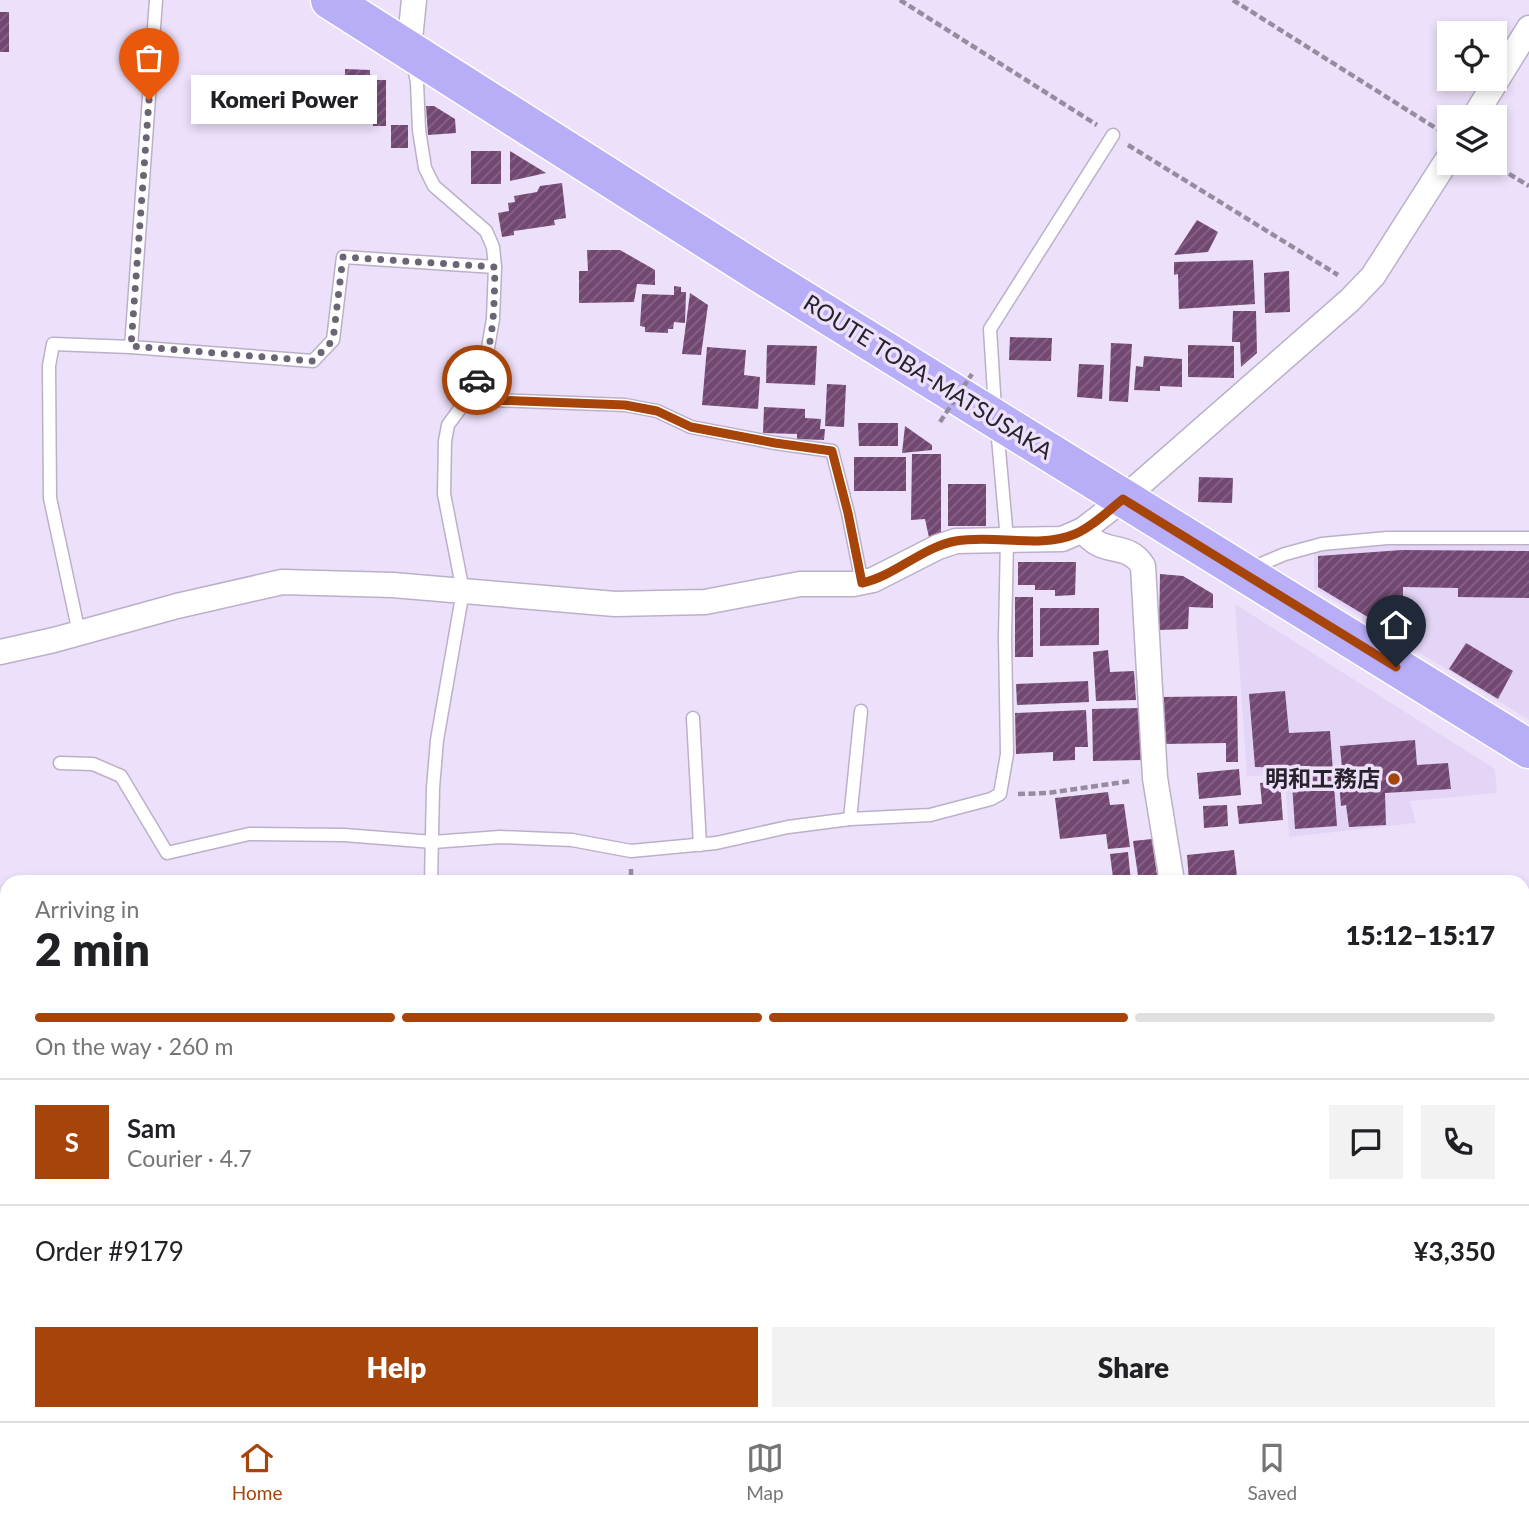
<!DOCTYPE html>
<html lang="en">
<head>
<meta charset="utf-8">
<style>
  :root { --surface:#fff; --page:#f2f2f2; --text:#202124; --muted:#757577; --line:#e0e0e0; --accent:#a74409 }
  body { margin:0; font-family:Lato,"Noto Sans JP",sans-serif; background:var(--page); color:var(--text); height:100vh; display:flex; flex-direction:column; font-size:26px; white-space:nowrap }
  * { box-sizing:border-box; margin:0 }
  p { font-size:23px; color:var(--muted) }
  .icon { flex:none; width:38px; height:38px; fill:none; stroke:currentColor; stroke-width:2; stroke-linecap:round; stroke-linejoin:round }
  .map { position:relative; flex:1; overflow:hidden }
  .side { position:absolute; left:0px; top:875px; width:1530px; height:546px; display:flex; flex-direction:column; background:var(--surface); border-radius:21px 21px 0 0; box-shadow:0 4px 10px #0003 }
  .side>* { flex:none }
  .fabs { position:absolute; left:1437px; top:21px; display:grid; gap:14px }
  .fabs a { display:grid; place-items:center; width:70px; height:70px; border-radius:0px; background:var(--surface); box-shadow:0 4px 10px #0003; font-size:35px }
  .pin { position:absolute; display:grid; place-items:center; width:60px; height:60px; color:#fff; margin:-72px -30px; border-radius:50% 50% 50% 0; rotate:-45deg; box-shadow:0 0 7px #0007 }
  .pin .icon { rotate:45deg }
  .courier { position:absolute; display:grid; place-items:center; width:70px; height:70px; margin:-35px; border:5px solid #a74409; border-radius:50%; background:#fff; color:#222; box-shadow:0 2px 9px #0007 }
  .bubble { position:absolute; height:49px; border-radius:0px; background:var(--surface); box-shadow:0 4px 10px #0003; font-size:23px; font-weight:800; line-height:49px; text-align:center }
  .overview em { font-style:normal; font-weight:800 }
  .overview div { display:flex; flex-direction:column-reverse }
  .overview { display:flex; align-items:center; justify-content:space-between; height:119px; padding:0 35px }
  h1 { font-size:46px; font-weight:800; line-height:52px }
  .bar { display:grid; grid-template-columns:repeat(4,1fr); gap:10px 7px; align-content:center; height:84px; padding:0 35px }
  .bar i { height:9px; border-radius:5px; background:var(--line) }
  .bar .current { background:var(--accent) }
  .bar p { grid-column:span 4 }
  .line { display:flex; align-items:center; gap:18px; padding:0 35px; border-top:2px solid var(--line) }
  .line div { flex:1 }
  .round { display:grid; place-items:center; flex:none; width:74px; height:74px; border-radius:0px; background:var(--page) }
  .primary-button { display:flex; gap:14px; margin-top:auto; padding:14px 35px }
  .primary-button a { flex:1; height:80px; border-radius:0px; background:var(--accent); color:#fff; font-size:28px; font-weight:800; line-height:80px; text-align:center }
  .primary-button a+a { background:var(--page); color:var(--text) }
  .tabs { display:flex; justify-content:space-around; align-items:center; height:98px; border-top:2px solid var(--line); background:var(--surface); font-size:19px; color:var(--muted) }
  .tabs a { display:grid; justify-items:center; gap:4px }
  .tabs .current { color:var(--accent) }
  .map>svg:first-child { display:block }
  .built { fill:#e4d5f6 }
  .building { fill:url(#building-hatch) }
  .lines { fill:none; stroke-linecap:round; stroke-linejoin:round }
  .lane-casing { stroke:#bcb0c9; stroke-width:15 }
  .street-casing { stroke:#bcb0c9; stroke-width:27 }
  .primary-casing { stroke:#fff; stroke-width:41 }
  .path { stroke:#958c9f; stroke-width:4.5; stroke-dasharray:7 3.5; stroke-linecap:butt }
  .lane { stroke:#fff; stroke-width:12 }
  .street { stroke:#fff; stroke-width:24 }
  .primary { stroke:#b8aef8; stroke-width:38 }
  .path-bridge { stroke:#958c9f; stroke-width:4.5; stroke-dasharray:7 3.5; stroke-linecap:butt }
  .done { stroke:#6c6474; stroke-width:7; stroke-dasharray:0 12.6 }
  .route { stroke:#a74409; stroke-width:9 }
  .poi-dot { fill:#a74409; stroke:#ece0fa; stroke-width:2.5 }
  .labels { text-anchor:middle; stroke-width:7; stroke-linejoin:round; paint-order:stroke }
  .street-label { font-size:23px; fill:#27222c; stroke:#ece0fa }
  .poi-label { font-size:23px; font-weight:bold; fill:#27222c; stroke:#ece0fa; text-anchor:end }
</style>
</head>
<body>
<div class="map">
<svg width="1529" height="1421" viewBox="0 0 1529 1421">
  <defs>
    <pattern id="building-hatch" width="6" height="6" patternUnits="userSpaceOnUse" patternTransform="scale(1.75)"><rect width="6" height="6" fill="#724873"/><path d="M-1 1l2-2M0 6l6-6M5 7l2-2" fill="none" stroke="#856586"/></pattern>
  </defs>
  <rect width="100%" height="100%" fill="#ece0fa"/>
  <!-- built -->
  <g class="built">
    <path d="M1404 545 1529 546V720L1314 588V552L1334 548Z"/>
    <path d="M1235 604 1495 769 1497 793 1410 801 1416 823 1289 837 1285 775 1247 776Z"/>
  </g>
  <!-- building -->
  <g class="building">
    <rect x="0" y="12" width="9" height="40"/>
    <path d="M345 69 370 70V80H386V126H373V106H366V116H345Z"/>
    <path d="M426 106H434L455 119 456 133 428 135Z"/>
    <rect x="391" y="125" width="17" height="23"/>
    <rect x="471" y="151" width="30" height="33"/>
    <path d="M510 151 546 173 510 181Z"/>
    <path d="M562 183 566 218 554 220 555 225 514 231V235L502 237 498 213 509 211 508 203 515 202 514 196 537 192 540 186Z"/>
    <path d="M1197 220 1218 232 1208 252 1174 255Z"/>
    <path d="M587 250H620L655 270V285L637 284 634 302 579 303V271H588Z"/>
    <path d="M1253 260 1255 304 1179 309 1178 274 1174 275V262Z"/>
    <path d="M1289 271 1290 312 1265 313 1264 273Z"/>
    <path d="M674 286 681 287V292H686L685 323 674 322 673 329H668V333L645 332V327L640 326 642 294 674 295Z"/>
    <path d="M690 293 708 305 701 355 682 354Z"/>
    <path d="M1233 311H1256L1257 353 1241 367 1240 342H1232Z"/>
    <path d="M1010 337 1052 338 1051 361 1009 360Z"/>
    <path d="M1111 343 1132 344 1128 402 1109 401Z"/>
    <path d="M767 345 817 346 815 385 766 383Z"/>
    <path d="M1188 345 1234 346V378L1188 377Z"/>
    <path d="M707 347 746 350 744 375 760 377 758 409 702 405Z"/>
    <path d="M1144 356 1182 359V387L1160 386V391L1134 390 1136 366 1143 367Z"/>
    <path d="M1079 364 1104 365 1102 399 1077 397Z"/>
    <path d="M827 384 846 385 844 427 825 426Z"/>
    <path d="M764 407 805 409V418L821 419 820 429H825L824 440 797 439V434L763 433Z"/>
    <path d="M858 423H898V446H859Z"/>
    <path d="M905 426 932 445V450L902 453Z"/>
    <path d="M912 454H941V533L930 542 925 519 911 520Z"/>
    <rect x="854" y="457" width="52" height="34"/>
    <path d="M1199 477 1233 478 1232 503 1198 502Z"/>
    <rect x="948" y="484" width="38" height="42"/>
    <path d="M1402 550 1529 551V598L1458 597V588L1403 587V601L1396 619 1391 616 1386 628 1318 587V556Z"/>
    <path d="M1018 562H1076L1075 595 1055 596V590H1035V585H1018Z"/>
    <path d="M1160 574 1183 576 1213 594V608L1189 607 1188 629 1159 630Z"/>
    <rect x="1015" y="597" width="18" height="60"/>
    <path d="M1040 608H1099V645L1040 646Z"/>
    <path d="M1466 643 1513 671 1498 699 1449 669Z"/>
    <path d="M1108 650 1110 672 1134 671 1136 700 1096 701 1093 652Z"/>
    <path d="M1088 681 1089 702 1017 705 1016 684Z"/>
    <path d="M1285 691 1289 733 1330 731 1337 826 1295 829 1291 768 1255 767 1249 694Z"/>
    <path d="M1237 696 1238 762H1226V743L1163 744 1162 697Z"/>
    <path d="M1141 708 1142 760 1093 761 1092 709Z"/>
    <path d="M1086 710 1088 747H1075V760L1053 761V752L1016 754 1015 713Z"/>
    <path d="M1415 740 1417 765 1448 763 1451 789 1385 793 1386 825 1349 827 1346 805 1341 806 1338 769 1342 768 1340 746Z"/>
    <path d="M1239 769 1241 795 1199 799 1197 773Z"/>
    <path d="M1280 781 1283 820 1239 824 1237 806 1262 804 1260 783Z"/>
    <path d="M1108 792 1110 805 1124 804 1130 847 1108 849 1106 834 1060 839 1055 798Z"/>
    <path d="M1227 805 1228 826 1204 828 1203 806Z"/>
    <path d="M1152 839 1158 882H1139L1133 841Z"/>
    <path d="M1234 850 1237 876 1189 881 1187 855Z"/>
    <path d="M1128 852 1131 882H1095V880L1113 878 1110 854Z"/>
    <path d="M767 1414H819L817 1421H768L765 1420Z"/>
    <path d="M853 1414 870 1417 871 1414H886L903 1421H850Z"/>
    <path d="M1245 1414H1279L1280 1418 1247 1421Z"/>
  </g>
  <g class="lines">
    <defs>
      <g id="lane">
        <path d="M413 63 417 82 419 130 425 168 434 186 486 231 493 247 495 267 493 319 485 365 467 399 448 425 445 441 444 494 463 591 437 740 433 788 431 882"/>
        <path d="M131 347 156 0"/>
        <path d="M467 399 625 405 657 411 691 427 775 443 832 451 848 513 862 583"/>
        <path d="M995 409 990 329 1113 135"/>
        <path d="M1249 569 1285 554 1322 544 1387 538H1529"/>
        <path d="M79 633 50 498 49 366 53 344 131 347 313 361 333 340 343 257 495 267"/>
        <path d="M693 718 700 845"/>
        <path d="M60 763 93 764 121 776 167 853 249 834 344 835 433 842 500 837 572 840 631 851 716 843 788 827 850 819 930 815 991 799 1000 794 1007 754 1005 637 1007 539 997 427"/>
        <path d="M850 819 861 711"/>
        <path d="M1231 1414 1232 1421"/>
        <path d="M417 1421 419 1414"/>
        <path d="M1057 1421 1059 1414"/>
      </g>
      <g id="street">
        <path d="M409 49 414 0"/>
        <path d="M1474 117 1529 28"/>
        <path d="M1083 530C1103 558 1127 540 1143 566L1155 778 1172 882"/>
        <path d="M0 652 54 640 177 606 282 582 393 585 615 604 705 602 800 584H853L873 580 938 547 956 541 1062 539 1083 530 1123 499 1350 300 1373 276 1449 157"/>
        <path d="M0 1336 7 1341"/>
        <path d="M215 1414 246 1421"/>
        <path d="M950 1414 969 1421"/>
        <path d="M1364 1414 1366 1421"/>
        <path d="M644 1421 647 1414"/>
      </g>
      <path id="primary" d="M330 0 758 272 1529 749"/>
    </defs>
    <!-- lane casing -->
    <use href="#lane" class="lane-casing"/>
    <!-- street casing -->
    <use href="#street" class="street-casing"/>
    <!-- primary casing -->
    <use href="#primary" class="primary-casing"/>
    <!-- path -->
    <g class="path">
      <path d="M900 0 1097 125"/>
      <path d="M1233 0 1442 132"/>
      <path d="M1128 145 1338 275"/>
      <path d="M1491 163 1529 186"/>
      <path d="M1018 794 1047 793 1131 781"/>
      <path d="M631 869V882"/>
      <path d="M829 1421 831 1414"/>
    </g>
    <!-- lane -->
    <use href="#lane" class="lane"/>
    <!-- street -->
    <use href="#street" class="street"/>
    <!-- primary -->
    <use href="#primary" class="primary"/>
    <!-- path-bridge -->
    <path class="path-bridge" d="M940 422 972 374"/>
  </g>
  <g class="lines">
    <!-- done -->
    <path class="done" d="M149 100 131 346 313 361 333 340 343 257 495 267C494 305 495 346 477 380"/>
    <!-- route -->
    <path class="route" d="M477 380 467 399 625 405 657 411 691 427 775 443 832 451 848 513 862 583C895 576 922 547 956 541 993 534 1040 549 1075 534 1092 527 1108 511 1123 499L1396 667"/>
  </g>
  <!-- markers -->
  <circle class="poi-dot" cx="1394" cy="779" r="7"/>
  <g class="labels">
    <!-- street labels -->
    <g class="street-label">
      <text transform="translate(928 377) rotate(32)" y="8">ROUTE TOBA-MATSUSAKA</text>
    </g>
    <!-- poi labels -->
    <g class="poi-label">
      <text x="1380" y="787">明和工務店</text>
    </g>
  </g>
</svg>
<div class="fabs">
<a><svg class="icon" aria-label="locate" viewBox="0 0 24 24"><circle cx="12" cy="12" r="6"/><path d="M12 2v4M12 18v4M2 12h4M18 12h4"/></svg></a>
<a><svg class="icon" aria-label="layers" viewBox="0 0 24 24"><path d="M12 4l9 5-9 5-9-5zM3 14l9 5 9-5"/></svg></a>
</div>
<div class="pin" style="left:149px;top:100px;background:#ea580c"><svg class="icon" aria-label="bag" viewBox="0 0 24 24"><path d="M5 8h14l-1 12H6zM9 8a3 3 0 0 1 6 0"/></svg></div>
<div class="pin" style="left:1396px;top:667px;background:#1f2937"><svg class="icon" aria-label="home" viewBox="0 0 24 24"><path d="M3 11l9-7 9 7M6 9v11h12V9"/></svg></div>
<div class="courier" style="left:477px;top:380px"><svg class="icon" aria-label="car" viewBox="0 0 24 24"><path d="M5 17H2v-5l4-1 3-4h7l3 4 3 1v5h-3M9 17h6M6 11h13"/><circle cx="7" cy="17" r="2"/><circle cx="17" cy="17" r="2"/></svg></div>
<div class="bubble" style="left:191px;top:75px;width:186px">Komeri Power</div>
<section class="side">
<div class="overview"><div><h1>2 min</h1><p>Arriving in</p></div><em>15:12–15:17</em></div>
<div class="bar"><i class="current"></i><i class="current"></i><i class="current"></i><i></i><p>On the way · 260 m</p></div>
<div class="line" style="height:126px"><b class="round" style="background:var(--accent);color:#fff">S</b><div><b>Sam</b><p>Courier · 4.7</p></div><a class="round"><svg class="icon" aria-label="chat" viewBox="0 0 24 24"><path d="M4 5h16v11H9l-5 4z"/></svg></a><a class="round"><svg class="icon" aria-label="phone" viewBox="0 0 24 24"><path d="M5 4h4l2 5-3 2q2 4 5 5l2-3 5 2v4C11 20 4 13 5 4z"/></svg></a></div>
<div class="line" style="height:91px"><div>Order #9179</div><b>¥3,350</b></div>
<div class="primary-button"><a>Help</a><a>Share</a></div>
</section>
</div>
<nav class="tabs">
<a class="current"><svg class="icon" aria-label="home" viewBox="0 0 24 24"><path d="M3 11l9-7 9 7M6 9v11h12V9"/></svg>Home</a>
<a><svg class="icon" aria-label="map" viewBox="0 0 24 24"><path d="M3 6l6-2 6 2 6-2v14l-6 2-6-2-6 2zM9 4v14M15 6v14"/></svg>Map</a>
<a><svg class="icon" aria-label="saved" viewBox="0 0 24 24"><path d="M7 4h10v16l-5-4-5 4z"/></svg>Saved</a>
</nav>
</body>
</html>
